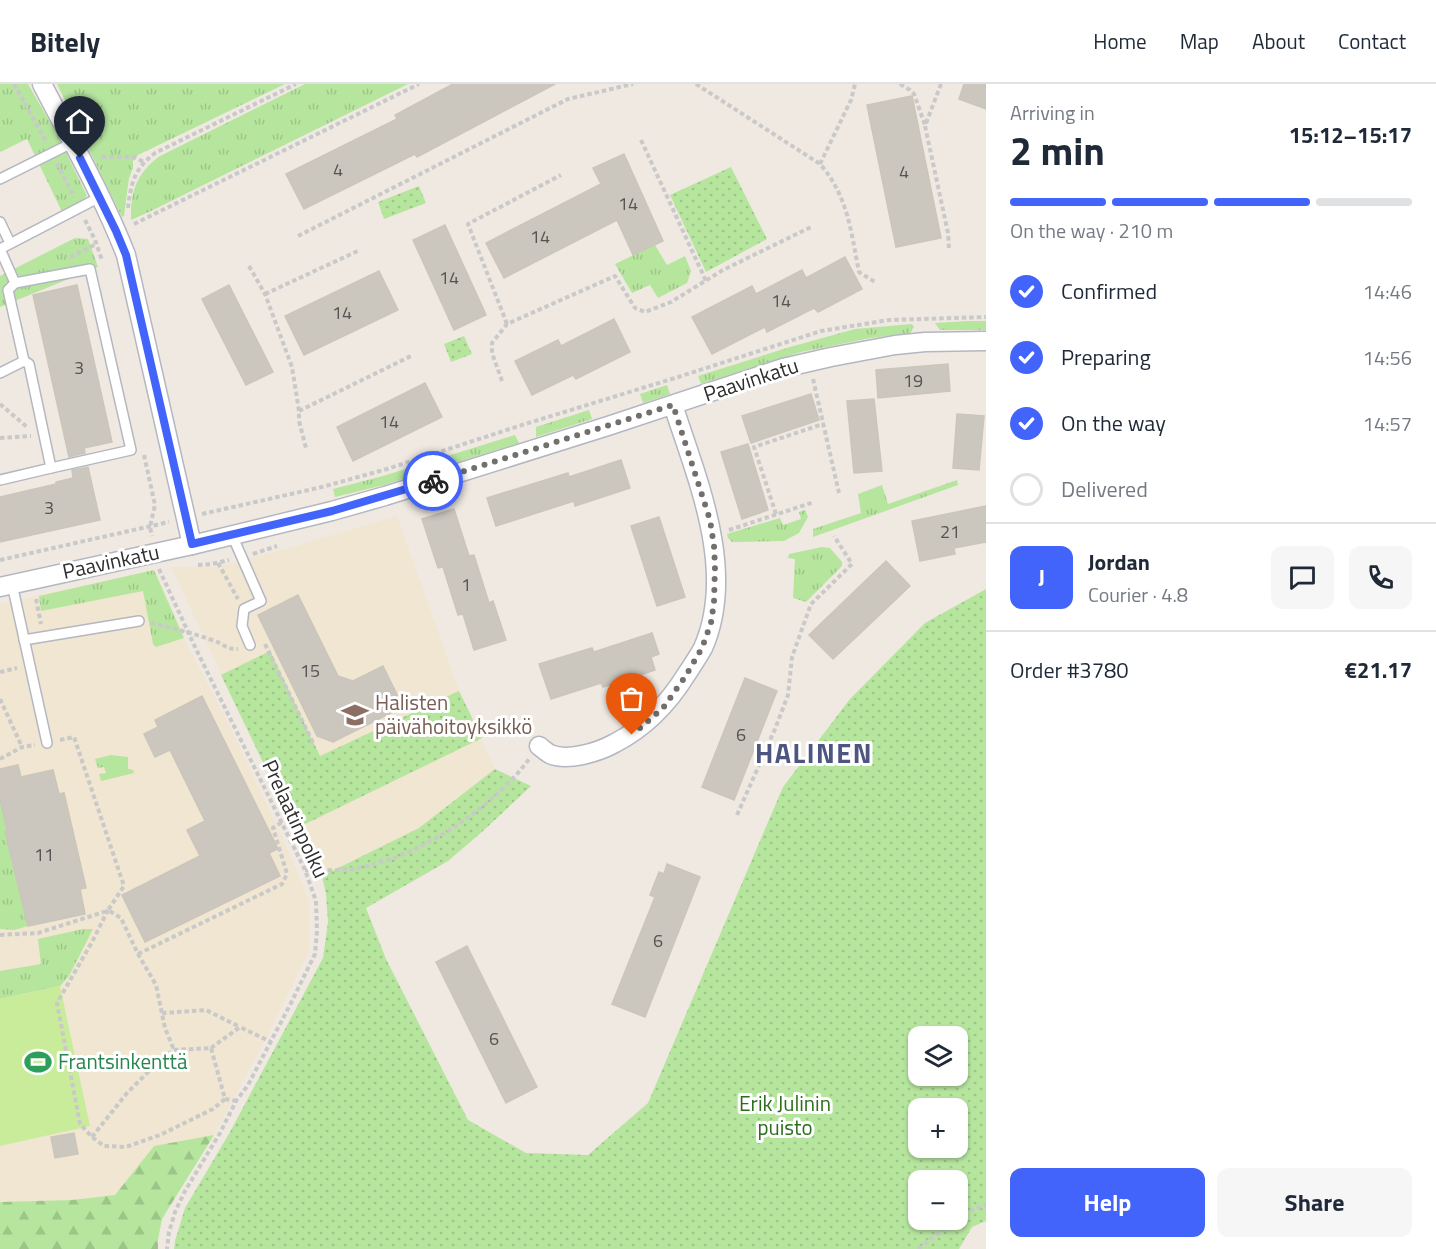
<!DOCTYPE html>
<html lang="en">
<head>
<meta charset="utf-8">
<style>
  :root { --surface:#fff; --page:#f6f6f7; --text:#1f2937; --muted:#747a83; --line:#e0e1e3; --accent:#4264fb }
  body { margin:0; font-family:"Titillium Web",sans-serif; background:var(--page); color:var(--text); height:100vh; display:flex; flex-direction:column; font-size:22px; white-space:nowrap }
  * { box-sizing:border-box; margin:0 }
  p { font-size:20px; color:var(--muted) }
  .icon { flex:none; width:33px; height:33px; fill:none; stroke:currentColor; stroke-width:2; stroke-linecap:round; stroke-linejoin:round }
  .map { position:relative; flex:1; overflow:hidden }
  .sheet { display:flex; flex-direction:column; background:var(--surface); width:450px }
  .sheet>* { flex:none }
  .fabs { position:absolute; left:908px; top:942px; display:grid; gap:12px }
  .fabs a { display:grid; place-items:center; width:60px; height:60px; border-radius:12px; background:var(--surface); box-shadow:0 2px 4px #0004; font-size:30px }
  .pin { position:absolute; display:grid; place-items:center; width:51px; height:51px; color:#fff; margin:-62px -26px; border-radius:50% 50% 50% 0; rotate:-45deg; box-shadow:0 0 6px #0007 }
  .pin .icon { rotate:45deg }
  .courier { position:absolute; display:grid; place-items:center; width:60px; height:60px; margin:-30px; border:4px solid #4264fb; border-radius:50%; background:#fff; color:#222; box-shadow:0 2px 8px #0007 }
  .headline em { font-style:normal; font-weight:700 }
  .headline div { display:flex; flex-direction:column-reverse }
  .headline { display:flex; align-items:center; justify-content:space-between; height:102px; padding:0 24px }
  h1 { font-size:39px; font-weight:700; line-height:45px }
  .bar { display:grid; grid-template-columns:repeat(4,1fr); gap:9px 6px; align-content:center; height:72px; padding:0 24px }
  .bar i { height:8px; border-radius:4px; background:var(--line) }
  .bar .selected { background:var(--accent) }
  .bar p { grid-column:span 4 }
  .line { display:flex; align-items:center; gap:15px; padding:0 24px; border-top:2px solid var(--line) }
  .line div { flex:1 }
  .round { display:grid; place-items:center; flex:none; width:63px; height:63px; border-radius:12px; background:var(--page) }
  ol { padding:0 24px; list-style:none }
  li { display:flex; align-items:center; gap:18px; height:66px }
  li p { margin-inline-start:auto }
  li .icon { padding:6px; border-radius:50%; background:var(--accent); color:#fff; stroke-width:4 }
  li:last-child { color:var(--muted) }
  li i { width:33px; height:33px; border:3px solid var(--line); border-radius:50% }
  .action { display:flex; gap:12px; margin-top:auto; padding:12px 24px }
  .action a { flex:1; height:69px; border-radius:12px; background:var(--accent); color:#fff; font-size:24px; font-weight:700; line-height:69px; text-align:center }
  .action a+a { background:var(--page); color:var(--text) }
  header { display:flex; align-items:center; gap:36px; box-sizing:border-box; height:84px; padding:0 30px; background:var(--surface); border-bottom:2px solid var(--line) }
  header strong { font-size:28px }
  nav { display:flex; gap:33px; margin-inline-start:auto; font-size:21px }
  main { display:flex; flex:1; min-height:0 }
  .map>svg:first-child { display:block }
  .education { fill:#f0e6d1 }
  .grass { fill:url(#grass-tufts) }
  .forest { fill:url(#forest-firs) }
  .park { fill:url(#park-dots); fill-rule:evenodd }
  .pitch { fill:#c9ec9a }
  .building { fill:#cbc7bf; stroke:#cbc5ba; stroke-width:1.5 }
  .lines { fill:none; stroke-linecap:round; stroke-linejoin:round }
  .lane-casing { stroke:#b4b7c1; stroke-width:12 }
  .street-casing { stroke:#b4b7c1; stroke-width:21 }
  .path { stroke:#c9c9c9; stroke-width:4; stroke-dasharray:4.5 3; stroke-linecap:butt }
  .lane { stroke:#fff; stroke-width:9 }
  .street { stroke:#fff; stroke-width:18 }
  .done { stroke:#726f6d; stroke-width:6; stroke-dasharray:0 10.8 }
  .route { stroke:#4264fb; stroke-width:8 }
  .labels { text-anchor:middle; stroke-width:6; stroke-linejoin:round; paint-order:stroke }
  .number-label { font-size:18px; fill:#555452 }
  .street-label { font-size:21px; fill:#2e2e2e; stroke:#fff }
  .education-label { font-size:21px; fill:#785e54; stroke:#fff; text-anchor:start }
  .leisure-label { font-size:21px; fill:#27864d; stroke:#fff; text-anchor:start }
  .park-label { font-size:21px; fill:#2c6e1b; stroke:#fff }
  .district-label { font-size:27px; font-weight:bold; letter-spacing:1.5px; fill:#4d5680; stroke:#fff }
</style>
</head>
<body>
<header>
<strong>Bitely</strong>
<nav><a>Home</a><a>Map</a><a>About</a><a>Contact</a></nav>
</header>
<main>
<div class="map">
<svg width="986" height="1165" viewBox="0 0 986 1165">
  <defs>
    <pattern id="grass-tufts" width="24" height="20" patternUnits="userSpaceOnUse" patternTransform="scale(1.5)"><rect width="24" height="20" fill="#b6e59e"/><path d="M3 7l-1-3M5 7V3M7 7l1-3M15 17l-1-3M17 17v-4M19 17l1-3" fill="none" stroke="#9dc588"/></pattern>
    <pattern id="forest-firs" width="22" height="20" patternUnits="userSpaceOnUse" patternTransform="scale(1.5)"><rect width="22" height="20" fill="#b6e59e"/><path d="M5 1l3.5 6h-7zM16 11l3.5 6h-7z" fill="#9dc588"/></pattern>
    <pattern id="park-dots" width="8" height="8" patternUnits="userSpaceOnUse" patternTransform="scale(1.5)"><rect width="8" height="8" fill="#b6e59e"/><path d="M2 2h.1M6 6h.1" fill="none" stroke="#9dc588" stroke-width="1.8" stroke-linecap="round"/></pattern>
  </defs>
  <rect width="100%" height="100%" fill="#efe9e1"/>
  <!-- education -->
  <g class="education">
    <path d="M397 432 459 607 495 685 419 744 322 792 295 745 171 483H217L293 463Z"/>
    <path d="M154 486 184 554 229 641 283 754 309 817V867L272 943 214 1051 154 1062 115 1111 72 1116 0 1118V520Z"/>
  </g>
  <!-- grass -->
  <g class="grass">
    <path d="M0 0H28L58 52 87 112 64 132 27 55 0 68Z"/>
    <path d="M57 0H285L138 71 133 77V84L129 94 124 132 122 133Z"/>
    <path d="M305 0H408L149 128 131 136C130 108 137 88 160 72Z"/>
    <path d="M75 154 88 155 98 183 0 223V192Z"/>
    <path d="M655 161 667 181 685 172 691 187 687 199 658 214 650 201 632 209 615 180Z"/>
    <path d="M968 237H986V246H940L935 239Z"/>
    <path d="M912 240 914 243 910 249 871 254 801 268 701 300 698 292 790 263 855 245Z"/>
    <path d="M667 301 670 310 643 319 640 310Z"/>
    <path d="M589 326 592 335 536 353V343Z"/>
    <path d="M515 351 519 359 384 401 335 413 333 405 383 392Z"/>
    <path d="M957 396 958 401 813 453V445L861 429 858 410 882 401 888 420Z"/>
    <path d="M805 426 808 433 799 449 784 457 732 458 728 454 727 450 780 434 783 441 801 435 799 428Z"/>
    <path d="M822 463 830 464 842 478V482L806 518 793 514 795 475 788 474 789 470Z"/>
    <path d="M154 486 184 554 156 563 153 560 143 507 41 527 39 512Z"/>
    <path d="M111 671 128 673V685L133 686 134 689 101 697 99 690 106 689 104 683 98 684 95 675Z"/>
    <path d="M0 715 7 746 5 747 28 842 14 846 0 845Z"/>
    <path d="M83 845H93L69 892 60 902 0 915V887L41 880 38 855Z"/>
  </g>
  <!-- forest -->
  <path class="forest" d="M214 1051 162 1135 158 1156V1165H0V1118L72 1116 115 1111 154 1062Z"/>
  <!-- park -->
  <g class="park">
    <path d="M731 83 767 155 706 188 670 111Z"/>
    <path d="M419 102 426 119 384 135 378 118Z"/>
    <path d="M464 252 472 270 451 278 444 260Z"/>
    <path d="M986 505V1137L972 1143 959 1165H174L175 1157 185 1124 230 1048 323 874 328 838 326 810 322 792 419 744 495 685 531 702 483 747 448 777 366 824 386 875 468 1036 526 1069 588 1071 648 1019 783 703 850 615 925 539ZM918 952H957V992H918ZM918 1024H957V1064H918ZM918 1096H957V1136H918Z"/>
    <path d="M270 567 320 672 459 607 482 654 295 745 221 591Z"/>
  </g>
  <!-- pitch -->
  <path class="pitch" d="M60 902 90 1042 0 1062V915Z"/>
  <!-- building -->
  <g class="building">
    <path d="M453 0H555L417 73 415 70 304 125 286 90 397 35 395 31Z"/>
    <path d="M964 0H986V25L959 15Z"/>
    <path d="M912 12 941 154 896 163 867 21Z"/>
    <path d="M624 70 663 157 633 171 617 136 504 194 486 159 601 100 593 84Z"/>
    <path d="M445 141 486 231 454 246 413 156Z"/>
    <path d="M845 173 862 205 818 228 814 224 767 248 765 243 712 270 692 233 752 202 756 210 802 186 806 194Z"/>
    <path d="M379 187 398 226 304 271 285 232Z"/>
    <path d="M77 201 112 358 84 364 85 369 69 373 33 211Z"/>
    <path d="M229 201 273 288 246 301 202 215Z"/>
    <path d="M614 235 630 268 576 295 573 291 532 311 515 277 558 256 561 262Z"/>
    <path d="M948 280 950 307 878 314 876 286Z"/>
    <path d="M425 299 442 333 353 377 337 343Z"/>
    <path d="M811 310 819 336 751 359 742 332Z"/>
    <path d="M874 315 882 387 854 389 847 317Z"/>
    <path d="M957 330 984 332 979 386 953 384Z"/>
    <path d="M748 360 768 426 742 435 721 368Z"/>
    <path d="M621 376 630 404 575 422 574 417 496 442 487 414 568 389 569 393Z"/>
    <path d="M88 383 100 436 0 458V413L56 400V398L73 394 72 386Z"/>
    <path d="M986 422V458L954 464 955 470 920 477 912 437Z"/>
    <path d="M454 425 469 472 474 471 489 519 493 517 506 556 474 566 463 530 458 531 443 483 438 484 422 435Z"/>
    <path d="M659 433 685 513 657 522 631 442Z"/>
    <path d="M886 477 910 502 833 575 809 551Z"/>
    <path d="M298 511 338 592 353 597 383 582 403 623 333 658 317 652 258 531Z"/>
    <path d="M652 549 659 570 651 573 655 586 603 603 601 599 551 615 539 580 592 564 594 568Z"/>
    <path d="M745 594 777 607 734 716 702 703Z"/>
    <path d="M202 612 278 765 269 769 280 792 145 858 122 811 200 772 187 746 205 737 170 666 155 673 144 650 158 643 155 636Z"/>
    <path d="M18 681 21 693 53 686 59 710 64 709 86 804 80 805 85 830 28 842 5 747 7 746 0 715V685Z"/>
    <path d="M667 780 700 793 645 933 612 920 655 813 650 811 659 788 664 790Z"/>
    <path d="M467 862 537 1003 506 1019 436 878Z"/>
    <path d="M74 1049 78 1070 55 1074 51 1053Z"/>
  </g>
  <g class="lines">
    <defs>
      <g id="lane">
        <path d="M0 95 72 59"/>
        <path d="M0 138 10 159"/>
        <path d="M0 165 15 199 8 206 24 277"/>
        <path d="M0 165 100 113"/>
        <path d="M0 289 24 277 29 280 51 384 131 366 90 185 15 199"/>
        <path d="M0 396 51 384"/>
        <path d="M232 451 261 517 244 525 242 542 250 561"/>
        <path d="M12 500 47 659"/>
        <path d="M24 556 139 537"/>
      </g>
      <g id="street">
        <path d="M42 0C71 56 103 112 126 171L192 461"/>
        <path d="M0 503 192 461 332 427 385 412 608 342 783 284 831 273 895 261 925 258 986 257"/>
        <path d="M539 662C542 664 546 668 550 670 567 678 599 668 615 659 646 643 668 620 686 591 692 582 698 573 703 564 737 487 697 395 673 321"/>
      </g>
    </defs>
    <!-- lane casing -->
    <use href="#lane" class="lane-casing"/>
    <!-- street casing -->
    <use href="#street" class="street-casing"/>
    <!-- path -->
    <g class="path">
      <path d="M14 0 46 57"/>
      <path d="M696 0 820 80C848 112 851 148 859 188L875 198"/>
      <path d="M900 0 910 6 914 10 925 41"/>
      <path d="M941 0 925 42 948 149 949 164"/>
      <path d="M641 56 706 197"/>
      <path d="M102 73H134L144 78"/>
      <path d="M57 79 74 113"/>
      <path d="M820 80 851 16 855 0"/>
      <path d="M128 124C131 99 134 85 155 69L296 0"/>
      <path d="M85 136 95 156 102 176"/>
      <path d="M134 140 419 0"/>
      <path d="M298 152 568 15 633 0"/>
      <path d="M70 173 96 160"/>
      <path d="M249 182 265 210 292 283 299 327V337L306 364"/>
      <path d="M265 210 360 166"/>
      <path d="M507 240 468 140 561 91"/>
      <path d="M813 295 839 409"/>
      <path d="M502 297 492 269V259L507 240 615 192 635 224 645 228 671 218 723 186 811 143"/>
      <path d="M0 320 27 343"/>
      <path d="M299 327 411 272"/>
      <path d="M0 354 31 352"/>
      <path d="M144 371 155 421 150 443 152 452"/>
      <path d="M202 430 322 403 387 385 522 341 675 294 821 247 889 236 986 233"/>
      <path d="M776 430 754 363 823 340"/>
      <path d="M729 446 814 418"/>
      <path d="M253 470 277 462"/>
      <path d="M0 476 169 438"/>
      <path d="M218 479 238 515"/>
      <path d="M198 481 212 480 229 476"/>
      <path d="M159 485 195 563 305 786 316 817 317 847 315 870 291 919 248 1001 236 1017 220 1049 185 1107 175 1128 169 1148 167 1165"/>
      <path d="M36 515 41 540"/>
      <path d="M151 539C172 544 192 549 212 556 223 559 226 566 238 565"/>
      <path d="M265 560 314 661"/>
      <path d="M0 588 17 584"/>
      <path d="M0 615 22 663"/>
      <path d="M60 656 74 653 124 802 108 826 121 834 138 870 156 901 165 944 174 966"/>
      <path d="M0 675 22 663 35 661"/>
      <path d="M737 731 775 645 788 611 792 573 811 520 852 480 834 452"/>
      <path d="M305 786C320 786 336 787 351 785 413 777 493 725 529 675"/>
      <path d="M108 826 92 858 57 919 80 1040 92 1053 104 1062 126 1063 160 1051 213 1025 225 1015"/>
      <path d="M0 851 38 849 107 827"/>
      <path d="M138 870 282 800 287 790 273 744 282 738"/>
      <path d="M162 929 206 926 240 943"/>
      <path d="M211 964 240 943 271 958"/>
      <path d="M92 1053 127 1009 158 978 174 966 211 964 225 1015 236 1017"/>
      <path d="M957 1135 974 1125 986 1121"/>
      <path d="M918 1165 956 1136"/>
    </g>
    <!-- lane -->
    <use href="#lane" class="lane"/>
    <!-- street -->
    <use href="#street" class="street"/>
  </g>
  <g class="lines">
    <!-- done -->
    <path class="done" d="M433 397 673 321 710 436 714 462 715 482 714 518 711 539 702 564 685 593 663 624 632 651"/>
    <!-- route -->
    <path class="route" d="M80 74 116 147 126 171 192 460 332 427 433 397"/>
  </g>
  <!-- icons -->
  <defs>
    <symbol id="school-bare" viewBox="-9 -9 18 18"><path d="M0-5L7-2L0 1L-7-2ZM-4 1L0 2.5L4 1V4Q0 6-4 4Z" fill="#8d6e63" stroke="#fff" stroke-width="2.5" paint-order="stroke"/></symbol>
    <symbol id="stadium-bare" viewBox="-9 -9 18 18"><path d="M0-5a6.5 5 0 1 0 0 10a6.5 5 0 1 0 0-10ZM-3.5-1.8h7v3.6h-7Z" fill="#2e9e5b" stroke="#fff" stroke-width="2.5" paint-order="stroke"/></symbol>
  </defs>
  <g fill-rule="evenodd">
    <use href="#school-bare" x="336" y="612" width="38" height="38"/>
    <use href="#stadium-bare" x="19" y="959" width="38" height="38"/>
  </g>
  <g class="labels">
    <!-- number labels -->
    <g class="number-label">
      <text x="338" y="92">4</text>
      <text x="904" y="94">4</text>
      <text x="628" y="126">14</text>
      <text x="540" y="159">14</text>
      <text x="449" y="200">14</text>
      <text x="781" y="223">14</text>
      <text x="342" y="235">14</text>
      <text x="79" y="290">3</text>
      <text x="913" y="303">19</text>
      <text x="389" y="344">14</text>
      <text x="49" y="430">3</text>
      <text x="950" y="454">21</text>
      <text x="466" y="507">1</text>
      <text x="310" y="593">15</text>
      <text x="741" y="657">6</text>
      <text x="44" y="777">11</text>
      <text x="658" y="863">6</text>
      <text x="494" y="961">6</text>
    </g>
    <!-- street labels -->
    <g class="street-label">
      <text transform="translate(751 296) rotate(-18)" y="7">Paavinkatu</text>
      <text transform="translate(111 478) rotate(-12)" y="7">Paavinkatu</text>
      <text transform="translate(295 735) rotate(65)" y="7">Prelaatinpolku</text>
    </g>
    <!-- education labels -->
    <g class="education-label">
      <text x="375" y="626">Halisten<tspan x="375" dy="24">päivähoitoyksikkö</tspan></text>
    </g>
    <!-- leisure labels -->
    <g class="leisure-label">
      <text x="58" y="985">Frantsinkenttä</text>
    </g>
    <!-- park labels -->
    <g class="park-label">
      <text x="785" y="1027">Erik Julinin<tspan x="785" dy="24">puisto</tspan></text>
    </g>
    <!-- district labels -->
    <g class="district-label">
      <text x="814" y="679">HALINEN</text>
    </g>
  </g>
</svg>
<div class="fabs">
<a><svg class="icon" aria-label="layers" viewBox="0 0 24 24"><path d="M12 4l9 5-9 5-9-5zM3 14l9 5 9-5"/></svg></a>
<a>+</a>
<a>−</a>
</div>
<div class="pin" style="left:632px;top:651px;background:#ea580c"><svg class="icon" aria-label="bag" viewBox="0 0 24 24"><path d="M5 8h14l-1 12H6zM9 8a3 3 0 0 1 6 0"/></svg></div>
<div class="pin" style="left:80px;top:74px;background:#1f2937"><svg class="icon" aria-label="home" viewBox="0 0 24 24"><path d="M3 11l9-7 9 7M6 9v11h12V9"/></svg></div>
<div class="courier" style="left:433px;top:397px"><svg class="icon" aria-label="bike" viewBox="0 0 24 24"><circle cx="6" cy="16" r="4"/><circle cx="18" cy="16" r="4"/><path d="M6 16l4-8h5l3 8M10 8l3 8H6M13 5h3"/></svg></div>
</div>
<section class="sheet">
<div class="headline"><div><h1>2 min</h1><p>Arriving in</p></div><em>15:12–15:17</em></div>
<div class="bar"><i class="selected"></i><i class="selected"></i><i class="selected"></i><i></i><p>On the way · 210 m</p></div>
<ol>
<li><svg class="icon" aria-label="check" viewBox="0 0 24 24"><path d="M5 12l5 5 9-10"/></svg>Confirmed<p>14:46</p></li>
<li><svg class="icon" aria-label="check" viewBox="0 0 24 24"><path d="M5 12l5 5 9-10"/></svg>Preparing<p>14:56</p></li>
<li><svg class="icon" aria-label="check" viewBox="0 0 24 24"><path d="M5 12l5 5 9-10"/></svg>On the way<p>14:57</p></li>
<li><i></i>Delivered</li>
</ol>
<div class="line" style="height:108px"><b class="round" style="background:var(--accent);color:#fff">J</b><div><b>Jordan</b><p>Courier · 4.8</p></div><a class="round"><svg class="icon" aria-label="chat" viewBox="0 0 24 24"><path d="M4 5h16v11H9l-5 4z"/></svg></a><a class="round"><svg class="icon" aria-label="phone" viewBox="0 0 24 24"><path d="M5 4h4l2 5-3 2q2 4 5 5l2-3 5 2v4C11 20 4 13 5 4z"/></svg></a></div>
<div class="line" style="height:78px"><div>Order #3780</div><b>€21.17</b></div>
<div class="action"><a>Help</a><a>Share</a></div>
</section>
</main>
</body>
</html>
